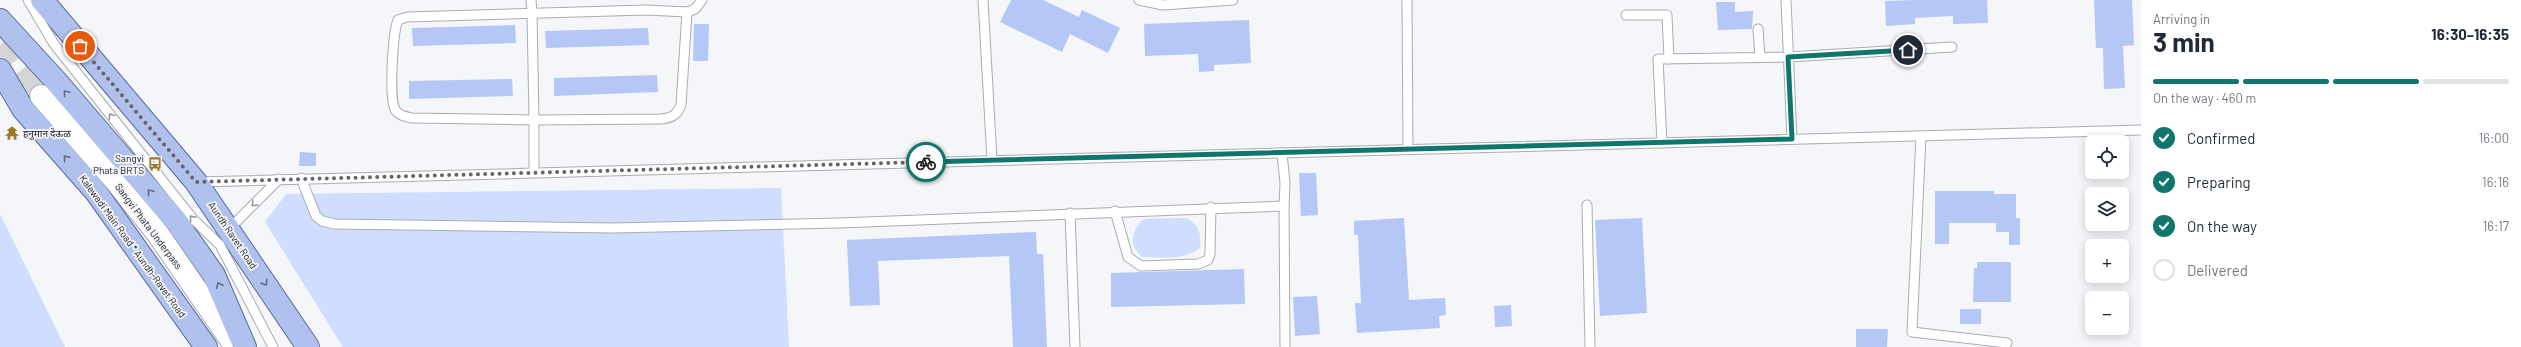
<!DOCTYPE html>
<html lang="en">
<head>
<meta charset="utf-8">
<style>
  :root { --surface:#fff; --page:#f2f2f3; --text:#1f2937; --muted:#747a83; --line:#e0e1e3; --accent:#0f766e }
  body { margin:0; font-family:Barlow,"Noto Sans Devanagari",sans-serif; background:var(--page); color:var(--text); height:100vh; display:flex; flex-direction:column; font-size:15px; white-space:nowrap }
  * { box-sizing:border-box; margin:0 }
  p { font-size:13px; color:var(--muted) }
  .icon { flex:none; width:22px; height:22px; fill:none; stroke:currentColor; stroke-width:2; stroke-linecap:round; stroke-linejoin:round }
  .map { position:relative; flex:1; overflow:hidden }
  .sheet { display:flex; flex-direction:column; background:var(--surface); width:380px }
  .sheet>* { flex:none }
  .controls { position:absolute; left:2085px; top:135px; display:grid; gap:8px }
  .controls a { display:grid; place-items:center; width:44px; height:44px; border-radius:6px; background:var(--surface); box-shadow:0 2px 10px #0003; font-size:20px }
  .pin { position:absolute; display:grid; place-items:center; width:34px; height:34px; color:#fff; margin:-17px; border:2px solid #fff; border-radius:50%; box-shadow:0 1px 4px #0007 }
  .courier { position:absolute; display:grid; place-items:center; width:40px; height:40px; margin:-20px; border:3px solid #0f766e; border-radius:50%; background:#fff; color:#222; box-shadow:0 1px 5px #0007 }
  .summary em { font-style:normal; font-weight:700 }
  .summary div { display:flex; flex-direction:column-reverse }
  .summary { display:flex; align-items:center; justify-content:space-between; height:68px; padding:0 12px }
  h1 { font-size:26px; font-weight:700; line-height:30px }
  .bar { display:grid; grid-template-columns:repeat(4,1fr); gap:6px 4px; align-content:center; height:48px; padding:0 12px }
  .bar i { height:5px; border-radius:3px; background:var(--line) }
  .bar .current { background:var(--accent) }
  .bar p { grid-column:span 4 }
  ol { padding:0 12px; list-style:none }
  li { display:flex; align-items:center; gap:12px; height:44px }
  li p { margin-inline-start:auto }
  li .icon { padding:4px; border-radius:50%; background:var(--accent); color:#fff; stroke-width:4 }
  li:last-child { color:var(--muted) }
  li i { width:22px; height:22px; border:2px solid var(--line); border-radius:50% }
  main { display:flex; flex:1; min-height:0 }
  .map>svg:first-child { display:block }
  .green { fill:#cfddff }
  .building { fill:#b4c7f6 }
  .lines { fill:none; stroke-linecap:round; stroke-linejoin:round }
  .secondary-tunnel { stroke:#d3d5d7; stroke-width:22; stroke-dasharray:22 11; stroke-linecap:butt }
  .service-casing { stroke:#abacb0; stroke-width:11 }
  .secondary-casing { stroke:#abacb0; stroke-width:24 }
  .primary-casing { stroke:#586a9b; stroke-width:24 }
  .service { stroke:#fff; stroke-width:9 }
  .secondary { stroke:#fff; stroke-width:22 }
  .primary { stroke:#b0c1ed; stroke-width:22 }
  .oneway { stroke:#636c82 }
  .oneway2 { stroke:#969797 }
  .done { stroke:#646567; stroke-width:4; stroke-dasharray:0 7.2 }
  .route { stroke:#0f766e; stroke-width:5 }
  .labels { text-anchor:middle; stroke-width:3.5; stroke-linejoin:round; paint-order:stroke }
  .poi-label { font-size:10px; fill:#161718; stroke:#f4f6f9; text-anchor:start }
  .street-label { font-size:10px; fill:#161718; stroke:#f4f6f9 }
</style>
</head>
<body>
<main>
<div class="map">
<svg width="2141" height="347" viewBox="0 0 2141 347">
  <rect width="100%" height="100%" fill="#f4f6f9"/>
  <!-- green -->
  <g class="green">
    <path d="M781 188 789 347H343L265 222 286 194Z"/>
    <path d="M0 214 65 347H0Z"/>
    <path d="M1186 218C1200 225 1201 234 1200 248 1184 261 1161 257 1142 257 1128 245 1131 230 1144 219Z"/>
  </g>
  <!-- building -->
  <g class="building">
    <path d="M1011 0H1043L1079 17 1082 10 1120 28 1108 53 1070 34 1062 52 1000 22Z"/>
    <path d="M1913 0H1987L1988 23 1953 24V16L1915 18V24L1886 26 1885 1Z"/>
    <path d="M2094 0H2132L2134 45 2123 46 2125 88 2104 89 2103 48H2096Z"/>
    <path d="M1716 2H1735V12L1753 11 1752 29 1718 30Z"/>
    <path d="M1249 20 1251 63 1214 65V71L1199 72 1198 54 1145 56 1144 24Z"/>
    <path d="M694 24H709L708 61H693Z"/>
    <path d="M515 25 516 43 413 46 412 28Z"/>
    <path d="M648 28 649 45 546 48 545 31Z"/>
    <path d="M657 75 658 92 554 96V78Z"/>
    <path d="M512 79 513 96 409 99V81Z"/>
    <path d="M300 152 316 153V166H299Z"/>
    <path d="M1299 173H1316L1318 215 1301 216Z"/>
    <path d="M1935 191H1994V194H2016V218H2020V245H2009V232H1996V223H1949V244H1935Z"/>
    <path d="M1404 218 1409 300 1445 298 1446 315 1439 316 1440 328 1357 333 1355 303H1361L1358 235H1354V221Z"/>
    <path d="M1642 218 1647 313 1600 316 1595 220Z"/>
    <path d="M1036 232 1037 254H1043L1047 347H1013L1009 256 878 261 880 305 850 306 847 240Z"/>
    <path d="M1977 262H2011V302H1973L1974 268H1977Z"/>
    <path d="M1244 269 1245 304 1111 307V273Z"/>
    <path d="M1317 296 1320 334 1295 336 1293 297Z"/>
    <path d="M1511 305 1512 326 1495 327 1494 306Z"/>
    <rect x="1960" y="309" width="21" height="15"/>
    <path d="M1856 329H1888L1887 347H1856Z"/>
  </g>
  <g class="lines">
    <!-- secondary-tunnel -->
    <path class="secondary-tunnel" d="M0 45 41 96"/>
    <defs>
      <g id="service">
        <path d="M28 0 54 44 193 219 220 245 273 347"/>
        <path d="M531 0 532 13 534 120 412 118C407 117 400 116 396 111 388 101 393 32 398 20L407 17 646 10 687 12"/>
        <path d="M983 0 992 160"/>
        <path d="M1139 0 1163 5 1233 0"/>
        <path d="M1407 0 1408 149"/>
        <path d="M1786 0 1792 139"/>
        <path d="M1626 15H1667L1669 59"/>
        <path d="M1758 29 1760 57"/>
        <path d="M1921 136 1912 332 2007 343"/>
        <path d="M1662 143 1658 59 1789 57 1952 47"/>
        <path d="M534 172V120L661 119C672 118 677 115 681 105L687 12 695 9 702 0"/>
        <path d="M301 178 316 216 322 221 335 224 612 228 839 223 1284 206 1285 183 1282 153"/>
        <path d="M198 182 2141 130"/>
        <path d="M1587 205 1590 347"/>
        <path d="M1284 206 1285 347"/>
        <path d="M1115 211 1128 257 1141 266 1198 264 1208 260 1210 254 1211 207"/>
        <path d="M1070 213 1075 347"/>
        <path d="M229 229 279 179"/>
      </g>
      <path id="secondary" d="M41 96 114 179 158 234 236 347"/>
      <g id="primary">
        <path d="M42 0 196 182 308 347"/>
        <path d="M0 20 56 81 176 221 214 275 245 347"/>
        <path d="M0 70 23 109 96 192 206 347"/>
      </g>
    </defs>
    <!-- service casing -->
    <use href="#service" class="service-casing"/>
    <!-- secondary casing -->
    <use href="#secondary" class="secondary-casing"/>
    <!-- primary casing -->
    <use href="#primary" class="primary-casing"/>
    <!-- service -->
    <use href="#service" class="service"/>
    <!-- secondary -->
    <use href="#secondary" class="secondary"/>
    <!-- primary -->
    <use href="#primary" class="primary"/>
  </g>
  <!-- one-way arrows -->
  <defs><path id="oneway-chevron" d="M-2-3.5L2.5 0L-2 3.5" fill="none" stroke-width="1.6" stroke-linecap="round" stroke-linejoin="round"/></defs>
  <g class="oneway">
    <use href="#oneway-chevron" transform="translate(66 93) rotate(-130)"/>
    <use href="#oneway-chevron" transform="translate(66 158) rotate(-131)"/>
    <use href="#oneway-chevron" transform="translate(150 192) rotate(-130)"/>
    <use href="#oneway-chevron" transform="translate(265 283) rotate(56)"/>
    <use href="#oneway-chevron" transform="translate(219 285) rotate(-113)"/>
  </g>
  <g class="oneway2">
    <use href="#oneway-chevron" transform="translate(111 116) rotate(-128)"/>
    <use href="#oneway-chevron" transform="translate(254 204) rotate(135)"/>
    <use href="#oneway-chevron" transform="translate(192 218) rotate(-131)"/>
  </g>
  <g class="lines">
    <!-- done -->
    <path class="done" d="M80 46 196 182 926 162"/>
    <!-- route -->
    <path class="route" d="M926 162 1792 139 1788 57 1908 50"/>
  </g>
  <!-- icons -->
  <defs>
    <symbol id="temple-bare" viewBox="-9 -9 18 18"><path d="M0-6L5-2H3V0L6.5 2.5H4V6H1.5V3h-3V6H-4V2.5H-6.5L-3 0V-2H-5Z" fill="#9a7a24" stroke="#f4f6f9" stroke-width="2.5" paint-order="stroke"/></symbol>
    <symbol id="bus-bare" viewBox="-9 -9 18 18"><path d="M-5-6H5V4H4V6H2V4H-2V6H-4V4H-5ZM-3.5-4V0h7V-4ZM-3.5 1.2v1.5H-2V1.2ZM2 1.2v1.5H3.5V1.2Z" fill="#9a7a24" stroke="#f4f6f9" stroke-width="2.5" paint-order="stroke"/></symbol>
  </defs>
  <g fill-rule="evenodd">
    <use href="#temple-bare" x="2" y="123" width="20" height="20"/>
    <use href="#bus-bare" x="145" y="154" width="20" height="20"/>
  </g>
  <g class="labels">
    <!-- poi labels -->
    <g class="poi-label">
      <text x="23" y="137">हनुमान देऊळ</text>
      <text x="144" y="162" text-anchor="end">Sangvi<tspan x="144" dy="12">Phata BRTS</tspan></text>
    </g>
    <!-- street labels -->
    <g class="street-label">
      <text transform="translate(149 226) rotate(53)" y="4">Sangvi Phata Underpass</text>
      <text transform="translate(233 235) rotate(56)" y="4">Aundh Ravet Road</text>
      <text transform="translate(133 246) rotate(54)" y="4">Kalewadi Main Road * Aundh-Ravet Road</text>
    </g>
  </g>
</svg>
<div class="controls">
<a><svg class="icon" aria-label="locate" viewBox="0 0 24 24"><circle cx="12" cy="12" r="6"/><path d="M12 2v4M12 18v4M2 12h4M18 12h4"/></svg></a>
<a><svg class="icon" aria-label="layers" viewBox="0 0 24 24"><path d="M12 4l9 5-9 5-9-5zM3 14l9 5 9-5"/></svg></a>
<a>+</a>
<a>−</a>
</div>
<div class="pin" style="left:80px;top:46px;background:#ea580c"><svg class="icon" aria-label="bag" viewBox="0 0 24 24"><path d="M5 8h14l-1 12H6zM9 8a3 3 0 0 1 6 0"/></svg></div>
<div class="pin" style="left:1908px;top:50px;background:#1f2937"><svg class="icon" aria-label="home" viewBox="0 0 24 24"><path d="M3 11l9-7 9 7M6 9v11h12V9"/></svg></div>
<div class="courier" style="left:926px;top:162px"><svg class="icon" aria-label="bike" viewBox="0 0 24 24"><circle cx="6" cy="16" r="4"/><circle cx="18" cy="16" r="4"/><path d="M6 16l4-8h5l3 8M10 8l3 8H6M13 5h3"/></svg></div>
</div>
<section class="sheet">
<div class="summary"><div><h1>3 min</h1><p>Arriving in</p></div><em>16:30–16:35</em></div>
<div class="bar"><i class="current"></i><i class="current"></i><i class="current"></i><i></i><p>On the way · 460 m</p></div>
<ol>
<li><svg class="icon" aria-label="check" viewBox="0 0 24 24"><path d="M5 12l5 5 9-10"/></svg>Confirmed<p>16:00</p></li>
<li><svg class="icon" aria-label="check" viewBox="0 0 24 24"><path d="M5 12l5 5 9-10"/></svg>Preparing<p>16:16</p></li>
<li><svg class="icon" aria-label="check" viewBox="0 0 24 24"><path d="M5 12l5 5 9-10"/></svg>On the way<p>16:17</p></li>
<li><i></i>Delivered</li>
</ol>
</section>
</main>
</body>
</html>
